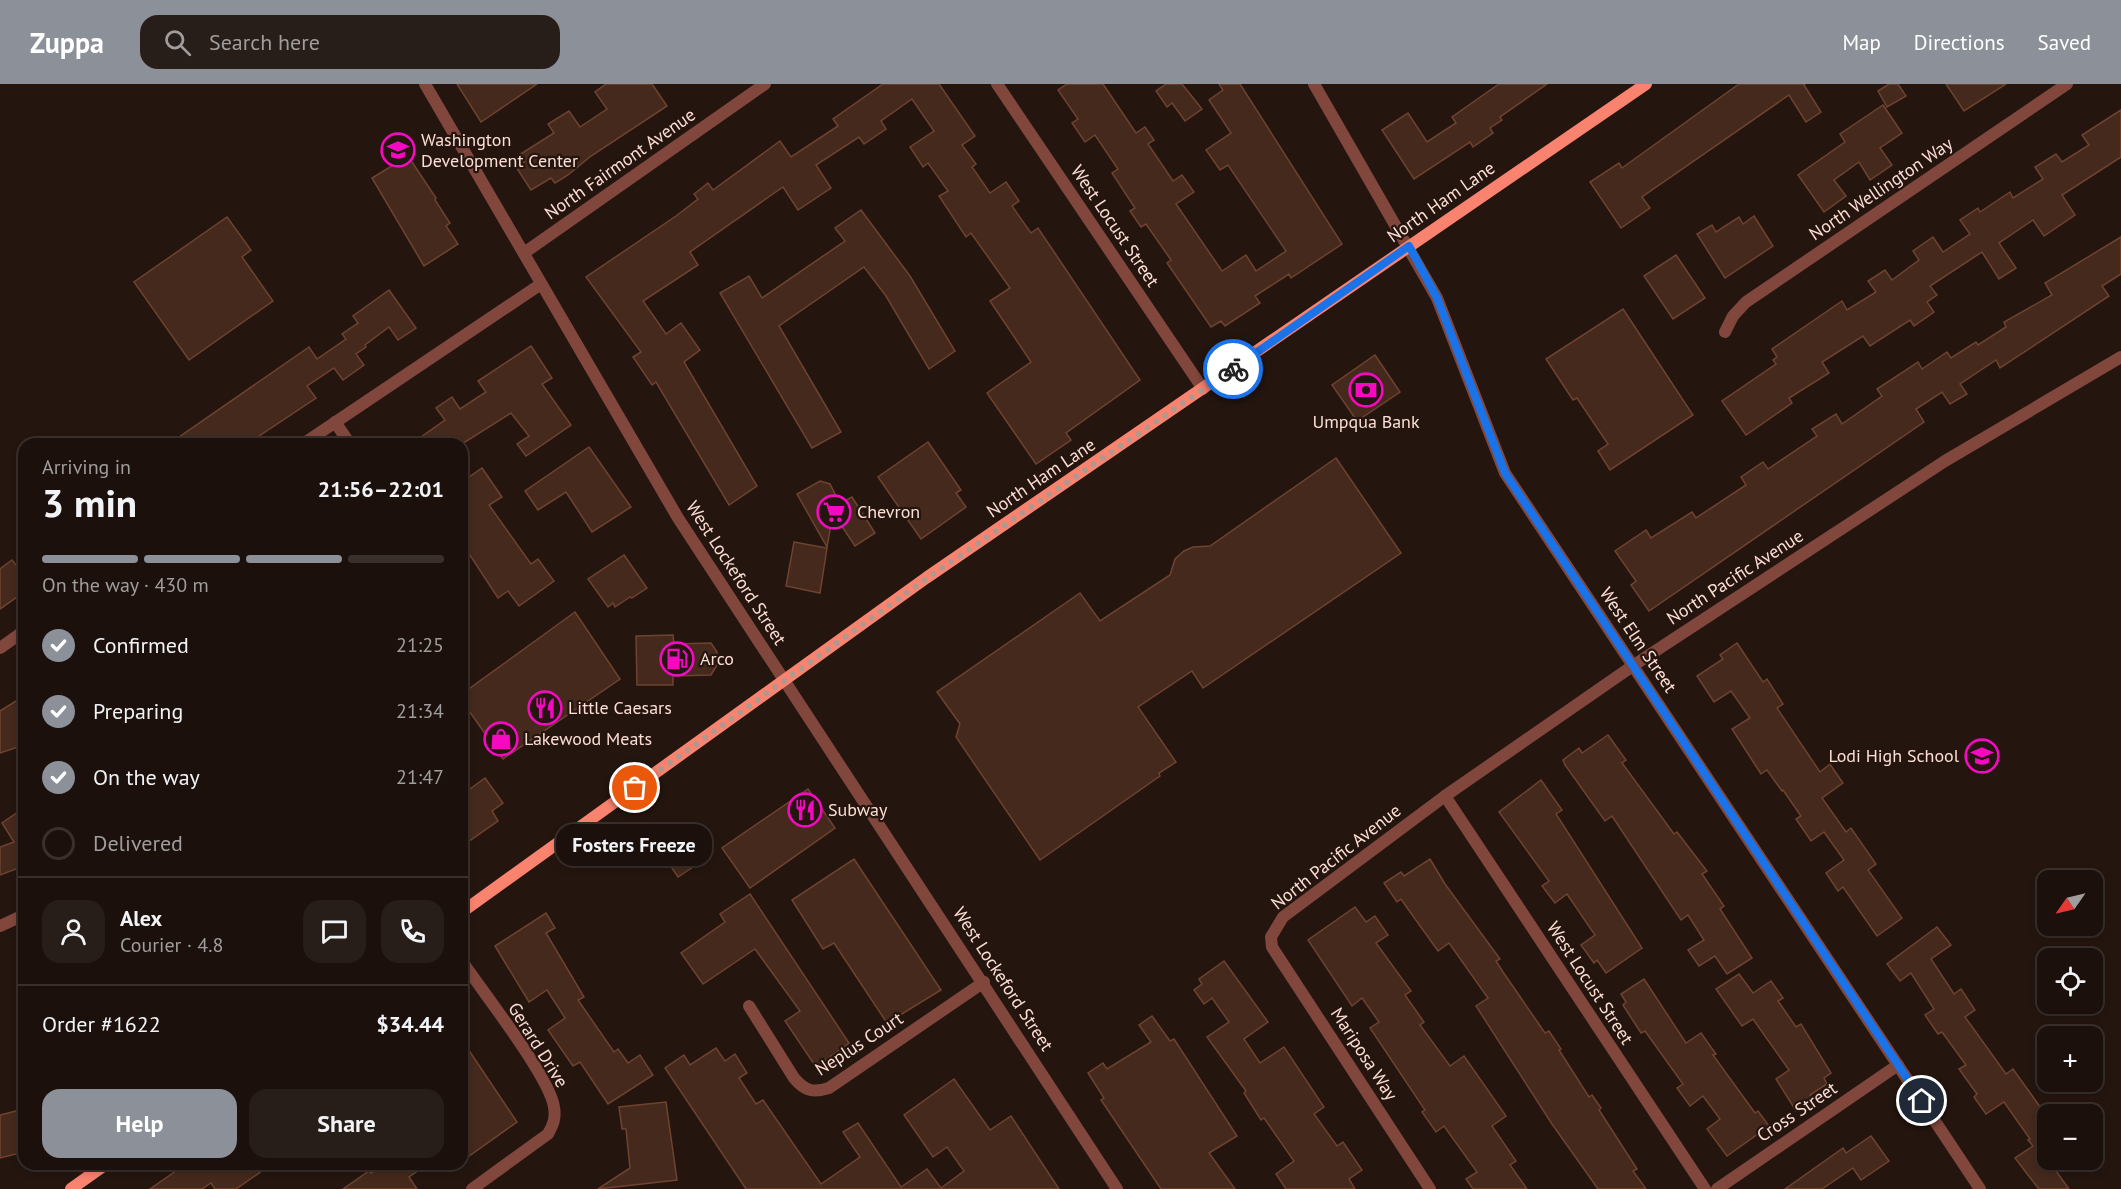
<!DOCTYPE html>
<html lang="en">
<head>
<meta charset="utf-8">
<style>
  :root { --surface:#1b100b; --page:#281e19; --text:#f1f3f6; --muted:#a09d9d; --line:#39302c; --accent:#8c9099 }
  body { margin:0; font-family:"PT Sans",sans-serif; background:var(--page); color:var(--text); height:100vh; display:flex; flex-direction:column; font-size:22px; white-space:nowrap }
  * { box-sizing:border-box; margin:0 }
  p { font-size:20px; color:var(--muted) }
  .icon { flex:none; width:33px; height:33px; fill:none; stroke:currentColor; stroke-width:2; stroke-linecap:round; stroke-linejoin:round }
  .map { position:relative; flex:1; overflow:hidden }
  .details { position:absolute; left:18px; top:354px; width:450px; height:732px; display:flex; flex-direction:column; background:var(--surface); border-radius:18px; box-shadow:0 3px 9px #0003,0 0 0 2px var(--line) }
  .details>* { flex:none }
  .needle { width:39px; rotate:236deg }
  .buttons { position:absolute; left:2037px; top:786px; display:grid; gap:12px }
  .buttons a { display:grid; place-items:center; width:66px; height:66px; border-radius:12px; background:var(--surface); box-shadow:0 3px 9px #0003,0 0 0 2px var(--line); font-size:30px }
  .pin { position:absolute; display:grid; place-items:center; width:51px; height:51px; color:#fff; margin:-26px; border:3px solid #fff; border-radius:50%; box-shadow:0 2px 6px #0007 }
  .courier { position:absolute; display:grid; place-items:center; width:60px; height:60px; margin:-30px; border:4px solid #1a73e8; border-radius:50%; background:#fff; color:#222; box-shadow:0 2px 8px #0007 }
  .bubble { position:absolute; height:42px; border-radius:18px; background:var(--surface); box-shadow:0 3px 9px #0003,0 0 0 2px var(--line); font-size:20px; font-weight:700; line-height:42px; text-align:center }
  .head em { font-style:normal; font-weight:700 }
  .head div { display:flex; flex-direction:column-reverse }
  .head { display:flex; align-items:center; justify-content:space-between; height:102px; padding:0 24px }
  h1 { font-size:39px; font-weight:700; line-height:45px }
  .bar { display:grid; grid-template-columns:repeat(4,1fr); gap:9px 6px; align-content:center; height:72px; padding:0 24px }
  .bar i { height:8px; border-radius:4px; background:var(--line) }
  .bar .on { background:var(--accent) }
  .bar p { grid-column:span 4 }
  .line { display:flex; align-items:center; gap:15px; padding:0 24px; border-top:2px solid var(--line) }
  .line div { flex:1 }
  .round { display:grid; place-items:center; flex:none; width:63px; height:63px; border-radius:18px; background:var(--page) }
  ol { padding:0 24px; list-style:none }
  li { display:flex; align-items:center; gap:18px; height:66px }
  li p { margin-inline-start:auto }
  li .icon { padding:6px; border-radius:50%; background:var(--accent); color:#fff; stroke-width:4 }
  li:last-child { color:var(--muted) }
  li i { width:33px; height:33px; border:3px solid var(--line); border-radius:50% }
  .primary-button { display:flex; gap:12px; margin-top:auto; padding:12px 24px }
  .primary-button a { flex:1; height:69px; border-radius:18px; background:var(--accent); color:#fff; font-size:24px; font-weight:700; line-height:69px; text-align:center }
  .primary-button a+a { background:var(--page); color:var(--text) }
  header { display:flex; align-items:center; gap:36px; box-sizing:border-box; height:84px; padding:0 30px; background:var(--accent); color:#fff }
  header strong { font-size:28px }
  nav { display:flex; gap:33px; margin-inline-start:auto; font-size:21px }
  .search { width:420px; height:54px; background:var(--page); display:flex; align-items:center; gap:15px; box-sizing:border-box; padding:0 21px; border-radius:18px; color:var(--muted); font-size:22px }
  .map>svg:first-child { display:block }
  .building { fill:#44291c; stroke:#6f432f; stroke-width:1.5 }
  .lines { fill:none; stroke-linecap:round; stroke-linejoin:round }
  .minor { stroke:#81473c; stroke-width:12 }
  .tertiary { stroke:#81473c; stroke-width:12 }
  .secondary { stroke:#fa836f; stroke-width:12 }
  .done { stroke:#b1988f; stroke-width:6; stroke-dasharray:0 10.8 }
  .route { stroke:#1a73e8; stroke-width:8 }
  .labels { text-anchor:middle; stroke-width:4.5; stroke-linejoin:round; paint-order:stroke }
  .poi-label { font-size:18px; fill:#fdded4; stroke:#24150f; text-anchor:start }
  .street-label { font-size:18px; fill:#fdded4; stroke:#24150f }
</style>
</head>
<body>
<header>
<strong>Zuppa</strong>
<div class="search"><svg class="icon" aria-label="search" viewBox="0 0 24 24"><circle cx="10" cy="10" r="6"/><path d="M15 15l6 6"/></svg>Search here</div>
<nav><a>Map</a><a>Directions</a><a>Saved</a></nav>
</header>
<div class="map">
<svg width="2121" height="1105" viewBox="0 0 2121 1105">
  <rect width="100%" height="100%" fill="#24150f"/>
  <!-- building -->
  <g class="building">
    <path d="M457 0H537L481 38Z"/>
    <path d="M606 0H652L667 22 591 72 568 91 555 99 551 94 531 106 516 83 524 78 519 71 554 49 548 40 569 27 580 43 607 25 595 8Z"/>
    <path d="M883 0H939L975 52 962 61 976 80 972 83 990 109 1006 98 1019 117 1012 122 1031 149 1038 144 1140 296 1066 349 1071 356 1036 380 987 309 1031 278 990 217 1010 204 971 149 966 153 939 112 948 107 928 79 923 83 910 63 934 47 912 15 881 37 886 45 864 60 859 53 816 81 831 104 798 126 783 103 690 168 698 181 643 217 666 250 681 239 700 266 684 278 757 402 729 421 656 298 652 301 633 273 641 268 586 193 676 132 698 115 694 110 708 99 713 106 780 57 791 73 838 42 833 35Z"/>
    <path d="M1067 0H1103L1136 49 1145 43 1154 56 1148 60 1173 97 1182 91 1194 108 1176 120 1222 187 1246 171 1256 187 1286 167 1228 81 1220 86 1206 66 1231 49 1209 16 1223 6 1219 0H1240L1342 160 1291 194 1289 190 1255 212 1260 219 1225 242 1221 237 1211 243 1167 179 1171 176 1146 140 1141 143 1130 127 1135 124 1112 89 1118 85 1095 51 1085 58 1072 39 1078 35 1058 6Z"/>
    <path d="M1166 0H1182L1202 25 1185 37 1172 19 1167 23 1156 7Z"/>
    <path d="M1499 0H1547L1500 33 1502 36 1490 44 1493 49 1473 63 1470 58 1414 95 1382 46 1408 29 1427 58 1456 39 1452 33Z"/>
    <path d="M1739 0H1805L1804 1 1821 28 1806 38 1789 11 1642 113 1650 124 1621 144 1590 98 1619 79 1622 84Z"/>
    <path d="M1889 0H1898L1906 12 1887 23 1878 7Z"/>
    <path d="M1946 0H2006L1964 27Z"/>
    <path d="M1883 21 1902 49 1880 64 1892 81 1870 96 1859 78 1834 96 1846 112 1824 128 1798 91 1845 58 1840 50Z"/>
    <path d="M2121 26V73L2062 111 2075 131 2044 152 2033 136 1999 159 2016 184 1999 195 1982 168 1930 202 1937 211 1927 218 1934 228 1914 242 1910 236 1870 262 1863 252 1822 278 1829 289 1789 314 1792 319 1746 351 1722 317 1776 280 1773 276 1777 273 1772 265 1842 217 1847 226 1876 208 1868 197 1885 186 1892 196 1919 176 1913 167 1933 153 1943 168 1970 150 1960 136 1978 124 1980 128 2010 108 2013 114 2043 95 2035 83 2056 70 2062 78 2089 61 2082 51Z"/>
    <path d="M408 72 436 114 435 116 450 139 446 142 458 160 424 182 372 94Z"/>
    <path d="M861 126 910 192 955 267 929 285 886 212 864 183 779 242 841 348 812 364 720 209 749 192 762 214 845 157 835 144Z"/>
    <path d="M1754 132 1773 162 1725 194 1697 150 1712 141 1716 148 1739 133 1743 140Z"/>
    <path d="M227 133 251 166 242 173 273 217 189 276 134 198Z"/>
    <path d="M2121 153V190L2102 202 2109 212 2000 284 1996 276 1960 300 1967 310 1950 320 1942 308 1916 325 1924 338 1649 527 1631 501 1636 497 1615 467 1646 446 1651 454 1692 428 1696 434 1746 401 1741 393 1763 378 1768 385 1817 352 1812 345 1836 330 1842 340 1882 312 1877 305 1918 278 1922 285 1947 268 1951 274 1976 258 1978 261 2006 243 2004 238 2052 211 2045 199Z"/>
    <path d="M1676 171 1705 214 1673 235 1644 192Z"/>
    <path d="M389 206 416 244 398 256 389 243 365 261 366 263 356 270 364 281 343 296 334 284 307 302 316 314 247 360H169L309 263 317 275 346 255 342 250 358 239 353 232Z"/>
    <path d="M1623 225 1693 331 1610 386 1598 367 1608 360 1577 314 1573 316 1546 275Z"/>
    <path d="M531 262 552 294 542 300 571 341 526 372 517 360 529 352 511 329 462 360H411L445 336 436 324 452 313 460 325 486 308 478 297Z"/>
    <path d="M1375 271 1400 308 1357 337 1332 301Z"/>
    <path d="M928 358 961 406 956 409 966 423 921 455 878 393Z"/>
    <path d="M589 363 631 423 592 448 566 408 538 426 525 407Z"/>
    <path d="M1336 374 1401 469 1203 604 1192 587 1138 623 1176 678 1159 689 1160 692 1040 776 956 653 960 640 937 608 1080 509 1100 537 1170 491 1175 475 1184 467 1193 463 1210 462Z"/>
    <path d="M482 384 502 413 489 421 531 480 538 475 554 497 519 522 508 507 498 514 462 459V406L469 402 465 396Z"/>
    <path d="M820 397 830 400 836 412 835 422 852 413 875 449 855 462 833 429 827 463 797 410Z"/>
    <path d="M794 458 827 464 820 509 786 502Z"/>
    <path d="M624 471 647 504 632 514 630 513 615 523 613 519 608 523 588 495Z"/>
    <path d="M24 475V508L0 525V485L12 476 16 481Z"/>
    <path d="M575 528 620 595 503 675 462 617V610Z"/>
    <path d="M673 551 674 560 711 559 717 568V581L711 591 673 592V601H637L636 552Z"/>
    <path d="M1737 559 1763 598 1767 595 1783 620 1777 624 1820 688 1830 680 1843 699 1822 714 1846 748 1851 744 1876 780 1868 786 1902 834 1877 852 1843 803 1838 807 1826 789 1844 776 1824 748 1811 757 1796 735 1801 732 1783 706 1782 707 1767 686 1761 690 1732 645 1750 634 1731 607 1714 618 1697 592 1723 575 1720 571Z"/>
    <path d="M24 612V661L0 669V627Z"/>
    <path d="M1608 651 1626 676 1622 679 1674 750 1677 748 1707 787 1702 790 1724 822 1720 825 1752 874 1727 890 1715 872 1699 882 1688 866 1704 856 1688 831 1681 836 1612 732 1605 737 1565 681 1563 676 1579 664 1582 669Z"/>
    <path d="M485 694 503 719 492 727 498 737 462 762V711Z"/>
    <path d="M1541 696 1562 726 1556 730 1642 864 1606 889 1597 876 1594 879 1581 861 1595 851 1567 810 1555 819 1542 802 1549 797 1499 728Z"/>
    <path d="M808 705 835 744 750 804 722 764Z"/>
    <path d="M24 724V782L0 791V763L14 758 2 739Z"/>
    <path d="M683 744 705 775 678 793 657 762Z"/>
    <path d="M854 775 941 906 887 939 834 859 823 865 792 816Z"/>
    <path d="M1430 775 1445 800 1500 875 1496 877 1503 888 1545 949 1549 947 1561 965 1559 966 1589 1013 1592 1011 1601 1024 1599 1026 1637 1085 1633 1087 1646 1105H1598L1552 1040 1476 922 1488 914 1449 859 1438 867 1408 825 1401 815 1397 818 1384 799 1401 788 1404 792Z"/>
    <path d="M750 810 849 959 816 983 785 937 800 927 755 865 703 900 681 869 725 838 720 830Z"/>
    <path d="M1355 823 1366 838 1375 832 1388 851 1376 859 1411 907 1405 911 1424 938 1420 941 1450 982 1464 972 1506 1032 1492 1042 1516 1077 1510 1081 1527 1105H1473L1466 1095 1477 1088 1444 1042 1436 1048 1422 1028 1425 1026 1370 944 1379 938 1362 914 1352 922 1308 856Z"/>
    <path d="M546 829 555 844 546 849 584 913 578 916 614 968 618 965 628 979 640 971 653 991 608 1020 580 978 573 982 548 946 565 934 547 906 529 918 495 862Z"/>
    <path d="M1937 843 1951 861 1931 875 1954 910 1961 905 1975 926 1965 933 2006 990 2013 985 2048 1034V1076L2069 1105H2039L2028 1091 2015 1074 2033 1062 2028 1056 2030 1055 2004 1018 1986 1030 1974 1013 1977 1010 1959 985 1966 981 1942 948 1938 950 1925 931 1934 925 1911 889 1900 897 1887 880Z"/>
    <path d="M1224 877 1268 938 1244 955 1260 979 1284 963 1324 1023 1314 1030 1337 1062 1343 1058 1362 1086 1349 1095 1355 1105H1286L1276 1090 1294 1077 1264 1034 1261 1036 1244 1009 1246 1007 1207 953 1229 938 1212 914 1204 920 1194 906 1202 900 1199 895Z"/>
    <path d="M1739 890 1753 909 1771 897 1783 914 1778 917 1796 943 1801 940 1831 989 1824 994 1827 1000 1810 1011 1813 1015 1796 1027 1776 995 1789 986 1753 935 1742 942 1716 905Z"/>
    <path d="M1644 895 1686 959 1701 949 1716 970 1713 971 1755 1029 1758 1027 1769 1042 1727 1072 1707 1045 1720 1035 1703 1012 1690 1022 1677 1004 1683 1000 1645 947 1641 949 1623 921 1626 918 1621 910Z"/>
    <path d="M1152 932 1170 957 1174 955 1237 1052 1209 1069 1235 1105H1161L1101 1016 1104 1014 1088 989 1103 979 1107 985 1151 958 1139 941Z"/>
    <path d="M462 956 517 1038 462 1077Z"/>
    <path d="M716 964 725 977 735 970 747 989 739 994 756 1020 763 1016 821 1100 860 1073 843 1048 858 1039 901 1103 927 1085 941 1104 964 1087 947 1063 933 1073 904 1031 954 995 990 1046 1011 1032 1059 1105H746L665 984 684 971 690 981Z"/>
    <path d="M666 1018 677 1096 598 1105 630 1084 626 1045H622L619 1023Z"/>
    <path d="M24 1025V1068L0 1074V1031Z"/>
    <path d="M1871 1052 1889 1077 1861 1096 1853 1084 1822 1105H1785L1843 1064 1846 1069Z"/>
    <path d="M186 1080H207L212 1087 222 1080H272L236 1105H215L211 1099 202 1105H150Z"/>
    <path d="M385 1080H428L409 1093 417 1105H343L369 1087 371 1089Z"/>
  </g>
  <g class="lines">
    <!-- minor -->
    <g class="minor">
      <path d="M997 0 1203 305"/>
      <path d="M524 169 765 0"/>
      <path d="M1725 248 1733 232 1746 218 2067 0"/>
      <path d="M335 338 350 360"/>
      <path d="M303 360 541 200"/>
      <path d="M0 564 24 547"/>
      <path d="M1445 712 1705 1105"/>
      <path d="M0 842 24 831"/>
      <path d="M462 877C482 907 550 993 554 1023 556 1034 553 1041 548 1050L472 1105"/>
      <path d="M749 922 794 994C805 1007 813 1009 829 1004L984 898"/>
      <path d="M1430 1105 1272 863 1271 853 1283 833 1445 712 1634 581 1945 377 2121 273"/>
      <path d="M1717 1105 1898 981"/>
    </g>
    <!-- tertiary -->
    <g class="tertiary">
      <path d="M425 0 678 434 1117 1105"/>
      <path d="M1314 0 1437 214 1505 389 1980 1105"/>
    </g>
    <!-- secondary -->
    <g class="secondary">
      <path d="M462 828 926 494 1646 0"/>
      <path d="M71 1105 106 1080"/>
    </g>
  </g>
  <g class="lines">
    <!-- done -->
    <path class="done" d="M635 704 926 495 1233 285"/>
    <!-- route -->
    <path class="route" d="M1233 285 1409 162 1437 214 1505 389 1922 1017"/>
  </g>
  <!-- icons -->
  <defs>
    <symbol id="school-ring" viewBox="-11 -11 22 22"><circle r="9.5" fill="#24150f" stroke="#f509c1" stroke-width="1.5"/><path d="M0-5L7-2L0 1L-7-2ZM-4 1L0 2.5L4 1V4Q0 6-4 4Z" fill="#f509c1"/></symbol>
    <symbol id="bank-ring" viewBox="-11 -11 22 22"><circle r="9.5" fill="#24150f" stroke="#f509c1" stroke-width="1.5"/><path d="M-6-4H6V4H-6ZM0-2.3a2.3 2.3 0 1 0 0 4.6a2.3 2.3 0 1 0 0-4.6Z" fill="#f509c1"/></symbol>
    <symbol id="supermarket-ring" viewBox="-11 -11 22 22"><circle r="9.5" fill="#24150f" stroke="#f509c1" stroke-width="1.5"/><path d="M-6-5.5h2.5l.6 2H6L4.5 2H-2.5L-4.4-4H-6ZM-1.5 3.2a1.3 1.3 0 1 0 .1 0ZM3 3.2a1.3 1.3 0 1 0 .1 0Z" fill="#f509c1"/></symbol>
    <symbol id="fuel-ring" viewBox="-11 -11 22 22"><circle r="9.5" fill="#24150f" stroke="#f509c1" stroke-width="1.5"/><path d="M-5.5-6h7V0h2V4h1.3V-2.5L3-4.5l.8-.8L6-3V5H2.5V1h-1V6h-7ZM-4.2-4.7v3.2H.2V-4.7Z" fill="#f509c1"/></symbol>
    <symbol id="restaurant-ring" viewBox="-11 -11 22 22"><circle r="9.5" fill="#24150f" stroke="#f509c1" stroke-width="1.5"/><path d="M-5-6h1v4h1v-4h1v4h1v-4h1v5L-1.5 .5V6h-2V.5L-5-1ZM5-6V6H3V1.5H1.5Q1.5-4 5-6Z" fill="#f509c1"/></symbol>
    <symbol id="shop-ring" viewBox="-11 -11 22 22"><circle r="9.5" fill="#24150f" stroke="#f509c1" stroke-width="1.5"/><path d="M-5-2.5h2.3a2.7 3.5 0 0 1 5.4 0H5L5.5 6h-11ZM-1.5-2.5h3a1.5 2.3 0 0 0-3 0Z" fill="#f509c1"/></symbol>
  </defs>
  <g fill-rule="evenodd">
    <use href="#school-ring" x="379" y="47" width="38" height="38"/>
    <use href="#bank-ring" x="1347" y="287" width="38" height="38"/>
    <use href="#supermarket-ring" x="815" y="409" width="38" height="38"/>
    <use href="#fuel-ring" x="658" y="556" width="38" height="38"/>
    <use href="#restaurant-ring" x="526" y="605" width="38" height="38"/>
    <use href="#shop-ring" x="482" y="636" width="38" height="38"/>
    <use href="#school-ring" x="1963" y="653" width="38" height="38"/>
    <use href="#restaurant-ring" x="786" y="707" width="38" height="38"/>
  </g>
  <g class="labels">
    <!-- poi labels -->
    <g class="poi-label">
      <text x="421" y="62">Washington<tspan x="421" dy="21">Development Center</tspan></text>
      <text x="1366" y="344" text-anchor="middle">Umpqua Bank</text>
      <text x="857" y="434">Chevron</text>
      <text x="700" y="581">Arco</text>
      <text x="568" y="630">Little Caesars</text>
      <text x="524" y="661">Lakewood Meats</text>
      <text x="1959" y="678" text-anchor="end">Lodi High School</text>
      <text x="828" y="732">Subway</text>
    </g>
    <!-- street labels -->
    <g class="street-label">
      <text transform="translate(620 80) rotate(-35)" y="6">North Fairmont Avenue</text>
      <text transform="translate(1881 105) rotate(-34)" y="6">North Wellington Way</text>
      <text transform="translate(1441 118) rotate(-35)" y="6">North Ham Lane</text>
      <text transform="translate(1115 142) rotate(56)" y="6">West Locust Street</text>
      <text transform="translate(1041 394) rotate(-34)" y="6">North Ham Lane</text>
      <text transform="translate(736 489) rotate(57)" y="6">West Lockeford Street</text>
      <text transform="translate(1735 493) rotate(-33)" y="6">North Pacific Avenue</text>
      <text transform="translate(1638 556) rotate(56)" y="6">West Elm Street</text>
      <text transform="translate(1336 773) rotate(-38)" y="6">North Pacific Avenue</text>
      <text transform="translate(1003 895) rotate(57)" y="6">West Lockeford Street</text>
      <text transform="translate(1590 899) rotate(57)" y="6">West Locust Street</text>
      <text transform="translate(859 960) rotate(-33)" y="6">Neplus Court</text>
      <text transform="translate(538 961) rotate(58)" y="6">Gerard Drive</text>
      <text transform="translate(1364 970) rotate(57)" y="6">Mariposa Way</text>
      <text transform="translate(1797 1028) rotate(-34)" y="6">Cross Street</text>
    </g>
  </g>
</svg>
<div class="buttons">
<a><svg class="needle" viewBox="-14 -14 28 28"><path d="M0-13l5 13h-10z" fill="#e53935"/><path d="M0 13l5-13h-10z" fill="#a09d9d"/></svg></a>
<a><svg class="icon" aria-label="locate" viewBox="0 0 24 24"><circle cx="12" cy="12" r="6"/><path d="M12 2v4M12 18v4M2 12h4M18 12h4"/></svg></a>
<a>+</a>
<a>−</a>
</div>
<div class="pin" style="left:635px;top:704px;background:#ea580c"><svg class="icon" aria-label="bag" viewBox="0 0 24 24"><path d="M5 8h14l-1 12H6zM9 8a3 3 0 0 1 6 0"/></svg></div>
<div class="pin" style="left:1922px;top:1017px;background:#1f2937"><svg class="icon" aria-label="home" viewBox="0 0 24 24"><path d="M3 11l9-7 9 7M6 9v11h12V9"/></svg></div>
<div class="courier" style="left:1233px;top:285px"><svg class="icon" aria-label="bike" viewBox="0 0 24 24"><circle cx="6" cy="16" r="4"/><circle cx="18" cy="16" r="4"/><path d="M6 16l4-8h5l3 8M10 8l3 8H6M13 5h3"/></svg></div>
<div class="bubble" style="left:556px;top:740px;width:156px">Fosters Freeze</div>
<section class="details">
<div class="head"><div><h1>3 min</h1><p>Arriving in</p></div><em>21:56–22:01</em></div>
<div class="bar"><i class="on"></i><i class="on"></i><i class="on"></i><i></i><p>On the way · 430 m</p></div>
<ol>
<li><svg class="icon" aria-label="check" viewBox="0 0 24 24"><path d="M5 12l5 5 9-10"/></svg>Confirmed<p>21:25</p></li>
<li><svg class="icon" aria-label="check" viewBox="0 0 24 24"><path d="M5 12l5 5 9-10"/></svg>Preparing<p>21:34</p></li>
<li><svg class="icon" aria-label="check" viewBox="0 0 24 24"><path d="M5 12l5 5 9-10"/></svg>On the way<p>21:47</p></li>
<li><i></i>Delivered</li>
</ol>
<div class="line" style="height:108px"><a class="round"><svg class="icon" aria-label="person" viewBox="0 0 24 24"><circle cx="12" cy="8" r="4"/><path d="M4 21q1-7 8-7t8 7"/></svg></a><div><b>Alex</b><p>Courier · 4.8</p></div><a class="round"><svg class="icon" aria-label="chat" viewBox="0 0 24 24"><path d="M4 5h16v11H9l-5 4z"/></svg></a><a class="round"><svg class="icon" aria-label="phone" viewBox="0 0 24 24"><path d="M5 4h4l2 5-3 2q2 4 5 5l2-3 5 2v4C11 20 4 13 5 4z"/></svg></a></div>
<div class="line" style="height:78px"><div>Order #1622</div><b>$34.44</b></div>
<div class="primary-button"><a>Help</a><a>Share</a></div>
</section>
</div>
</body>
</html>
